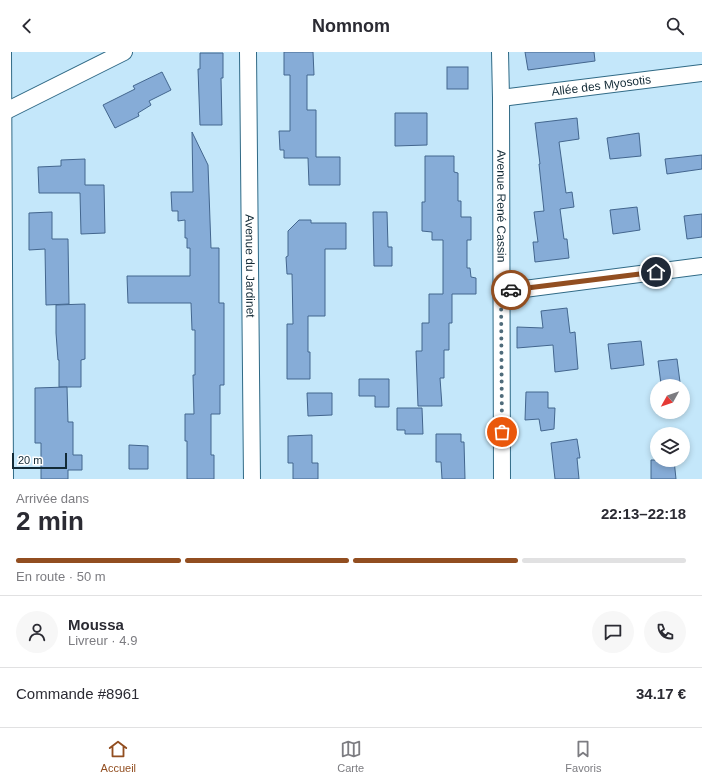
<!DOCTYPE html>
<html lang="fr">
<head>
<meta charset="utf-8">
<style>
  :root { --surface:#fff; --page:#f7f7f7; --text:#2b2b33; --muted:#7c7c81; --line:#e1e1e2; --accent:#924e20 }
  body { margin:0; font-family:Helvetica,sans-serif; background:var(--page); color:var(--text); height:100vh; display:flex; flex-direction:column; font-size:15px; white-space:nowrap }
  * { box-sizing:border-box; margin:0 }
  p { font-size:13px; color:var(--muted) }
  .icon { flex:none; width:22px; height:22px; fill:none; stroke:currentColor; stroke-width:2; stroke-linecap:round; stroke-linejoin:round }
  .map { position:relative; height:427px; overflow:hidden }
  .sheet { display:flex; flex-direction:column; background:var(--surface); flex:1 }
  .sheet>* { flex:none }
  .needle { width:26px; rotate:230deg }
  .controls { position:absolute; left:650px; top:327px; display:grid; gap:8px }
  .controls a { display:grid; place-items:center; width:40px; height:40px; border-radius:50%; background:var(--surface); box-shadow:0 2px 6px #0003; font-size:20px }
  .scale { position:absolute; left:12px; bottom:10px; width:55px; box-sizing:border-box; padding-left:4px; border:2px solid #122a36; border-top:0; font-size:11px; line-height:14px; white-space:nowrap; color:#122a36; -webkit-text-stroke:3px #fff; paint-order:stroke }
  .pin { position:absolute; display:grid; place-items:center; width:34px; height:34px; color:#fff; margin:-17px; border:2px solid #fff; border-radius:50%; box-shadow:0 1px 4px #0007 }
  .courier { position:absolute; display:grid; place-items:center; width:40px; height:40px; margin:-20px; border:3px solid #924e20; border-radius:50%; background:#fff; color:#222; box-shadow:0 1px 5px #0007 }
  .summary em { font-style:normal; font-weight:800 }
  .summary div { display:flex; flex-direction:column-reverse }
  .summary { display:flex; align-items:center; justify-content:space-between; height:68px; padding:0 16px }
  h1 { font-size:26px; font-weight:800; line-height:30px }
  .bar { display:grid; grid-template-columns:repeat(4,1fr); gap:6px 4px; align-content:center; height:48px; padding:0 16px }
  .bar i { height:5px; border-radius:3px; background:var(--line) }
  .bar .current { background:var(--accent) }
  .bar p { grid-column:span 4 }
  .line { display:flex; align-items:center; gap:10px; padding:0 16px; border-top:1px solid var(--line) }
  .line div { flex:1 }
  .round { display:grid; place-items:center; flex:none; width:42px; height:42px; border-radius:21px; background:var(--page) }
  header { display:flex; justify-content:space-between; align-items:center; height:52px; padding:0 16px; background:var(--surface); font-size:18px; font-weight:800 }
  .menu { display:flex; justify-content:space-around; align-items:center; height:56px; border-top:1px solid var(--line); background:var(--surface); font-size:11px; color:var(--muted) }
  .menu a { display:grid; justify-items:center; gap:2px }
  .menu .current { color:var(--accent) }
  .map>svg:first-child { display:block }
  .building { fill:#86acd7; stroke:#43668e }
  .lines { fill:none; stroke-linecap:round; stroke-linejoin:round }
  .street-casing { stroke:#306a86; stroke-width:18 }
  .street { stroke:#fff; stroke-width:16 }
  .done { stroke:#506c7b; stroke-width:4; stroke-dasharray:0 7.2 }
  .route { stroke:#924e20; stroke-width:5 }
  .labels { text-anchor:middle; stroke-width:3; stroke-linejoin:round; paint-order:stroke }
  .street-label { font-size:12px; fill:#122a36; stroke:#fff }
</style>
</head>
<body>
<header><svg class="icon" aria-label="back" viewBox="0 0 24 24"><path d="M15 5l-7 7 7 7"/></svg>Nomnom<svg class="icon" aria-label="search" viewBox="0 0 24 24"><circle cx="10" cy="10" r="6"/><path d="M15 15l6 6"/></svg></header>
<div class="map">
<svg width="702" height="427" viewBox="0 0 702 427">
  <rect width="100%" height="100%" fill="#c4e7fa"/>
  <!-- building -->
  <g class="building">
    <path d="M284 0H313L314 23H307V58H316V105H340V133H309L308 106H284V98H280L279 79H290V23H284Z"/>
    <path d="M525 0H594L595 9 528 18Z"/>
    <path d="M200 1H223V26H221L222 73H200L198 17H200Z"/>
    <rect x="447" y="15" width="21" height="22"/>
    <path d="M162 20 171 38 149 49 151 53 138 61 139 64 115 76 103 53 135 37 133 34Z"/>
    <path d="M395 61H427V93L395 94Z"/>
    <path d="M577 66 579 87 559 90 566 141 572 140 574 155 560 157 564 187H567L569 206 535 210 533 190H538L534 160 544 159 539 112H540L535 71Z"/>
    <path d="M192 80 208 113 211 196H219V251H224V333H220V362H211V403H214V427H187V389H185V362H194L193 323H195V278H192L191 251H128L127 224H190V196H187V186H185V168L178 169V159H172L171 140H193Z"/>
    <path d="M639 81 641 104 610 107 607 86Z"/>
    <path d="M702 103V117L667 122 665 107Z"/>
    <path d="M425 104H454V120L458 121V149H461V165H471V188H467V216H470L471 225 476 226V242H452V271H449V298H444V326H440L442 354H418L416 299H422V271H429V242H443V188H432V180L422 179V150H425Z"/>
    <path d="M85 107V133H104L105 181 81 182 80 141H39L38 115 61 114V108Z"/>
    <path d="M637 155 640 178 613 182 610 158Z"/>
    <path d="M52 160V187H68L69 252 46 253 45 197 29 198V161Z"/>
    <path d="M373 160H387L388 195H392V214H374Z"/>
    <path d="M702 162V185L687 187 684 164Z"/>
    <path d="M299 168H311V171H346V197H325V264H308V300H310V327H287V272H293L292 222H287L286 205 288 204V179Z"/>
    <path d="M85 252V307L81 308V335H59V308H58L56 281V253Z"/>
    <path d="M567 256 570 281 575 280 578 317 555 320 553 293 517 296V275L543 276 541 259Z"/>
    <path d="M641 289 644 313 611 317 608 292Z"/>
    <path d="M677 307 680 330 661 332 658 309Z"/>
    <path d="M359 327H389V355H375V344H359Z"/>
    <path d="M67 335 68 370H73V403H82V418H68V427H41V391H35V336Z"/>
    <path d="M526 340H548V356H555L554 377 541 379 539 367 525 368Z"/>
    <path d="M307 341H332V363L308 364Z"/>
    <path d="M397 356H422L423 382H405V378H397Z"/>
    <path d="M436 382H461V390H464L465 427H442L441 410H436Z"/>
    <path d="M312 383V411H318V427H293V411H288V384Z"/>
    <path d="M577 387 580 406H577L579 427H555L551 391Z"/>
    <path d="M129 393 148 394V417H129Z"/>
    <path d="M651 408H674L676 427H651Z"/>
  </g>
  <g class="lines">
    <defs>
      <g id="street">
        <path d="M3 0 5 427"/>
        <path id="s1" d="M248 0 252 427"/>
        <path id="s2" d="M500 0 501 46 502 427"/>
        <path id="s3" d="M501 46 702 21"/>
        <path d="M0 62 124 0"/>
        <path d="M501 240 702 214"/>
      </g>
    </defs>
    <!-- street casing -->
    <use href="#street" class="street-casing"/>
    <!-- street -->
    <use href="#street" class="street"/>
  </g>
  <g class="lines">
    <!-- done -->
    <path class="done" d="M502 380 501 240 511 238"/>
    <!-- route -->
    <path class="route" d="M511 238 656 220"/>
  </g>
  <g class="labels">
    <!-- street labels -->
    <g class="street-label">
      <text dy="4" stroke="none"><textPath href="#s3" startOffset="101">Allée des Myosotis</textPath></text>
      <text dy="4" stroke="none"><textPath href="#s2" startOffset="154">Avenue René Cassin</textPath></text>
      <text dy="4" stroke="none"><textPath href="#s1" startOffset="214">Avenue du Jardinet</textPath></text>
    </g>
  </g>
</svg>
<div class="controls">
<a><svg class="needle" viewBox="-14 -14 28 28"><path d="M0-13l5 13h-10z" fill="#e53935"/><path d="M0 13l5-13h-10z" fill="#7c7c81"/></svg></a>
<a><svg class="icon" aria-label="layers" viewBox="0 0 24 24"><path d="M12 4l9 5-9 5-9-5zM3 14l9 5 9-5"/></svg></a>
</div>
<div class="scale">20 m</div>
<div class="pin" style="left:502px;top:380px;background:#ea580c"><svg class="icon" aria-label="bag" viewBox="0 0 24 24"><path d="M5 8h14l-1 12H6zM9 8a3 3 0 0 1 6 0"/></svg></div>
<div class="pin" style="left:656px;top:220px;background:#1f2937"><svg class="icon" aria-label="home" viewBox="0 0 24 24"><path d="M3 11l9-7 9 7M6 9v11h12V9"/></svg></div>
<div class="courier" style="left:511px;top:238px"><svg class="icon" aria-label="car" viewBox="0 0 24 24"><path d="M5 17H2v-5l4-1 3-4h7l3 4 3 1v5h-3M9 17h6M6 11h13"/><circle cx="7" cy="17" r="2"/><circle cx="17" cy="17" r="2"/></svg></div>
</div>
<section class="sheet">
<div class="summary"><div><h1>2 min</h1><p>Arrivée dans</p></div><em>22:13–22:18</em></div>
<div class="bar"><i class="current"></i><i class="current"></i><i class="current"></i><i></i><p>En route · 50 m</p></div>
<div class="line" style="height:72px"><a class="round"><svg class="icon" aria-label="person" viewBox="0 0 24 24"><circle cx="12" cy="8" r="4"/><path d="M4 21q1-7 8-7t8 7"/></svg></a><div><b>Moussa</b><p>Livreur · 4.9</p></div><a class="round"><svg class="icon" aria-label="chat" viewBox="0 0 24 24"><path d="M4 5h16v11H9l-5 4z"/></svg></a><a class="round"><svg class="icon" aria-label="phone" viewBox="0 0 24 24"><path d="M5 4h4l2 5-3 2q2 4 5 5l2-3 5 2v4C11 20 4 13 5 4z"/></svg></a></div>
<div class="line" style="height:52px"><div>Commande #8961</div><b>34.17 €</b></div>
</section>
<nav class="menu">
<a class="current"><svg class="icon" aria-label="home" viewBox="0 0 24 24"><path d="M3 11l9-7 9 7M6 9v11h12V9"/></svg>Accueil</a>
<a><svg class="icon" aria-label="map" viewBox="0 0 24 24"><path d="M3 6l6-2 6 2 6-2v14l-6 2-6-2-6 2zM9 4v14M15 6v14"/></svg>Carte</a>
<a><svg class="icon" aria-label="saved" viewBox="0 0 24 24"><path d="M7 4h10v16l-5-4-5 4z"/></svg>Favoris</a>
</nav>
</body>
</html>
